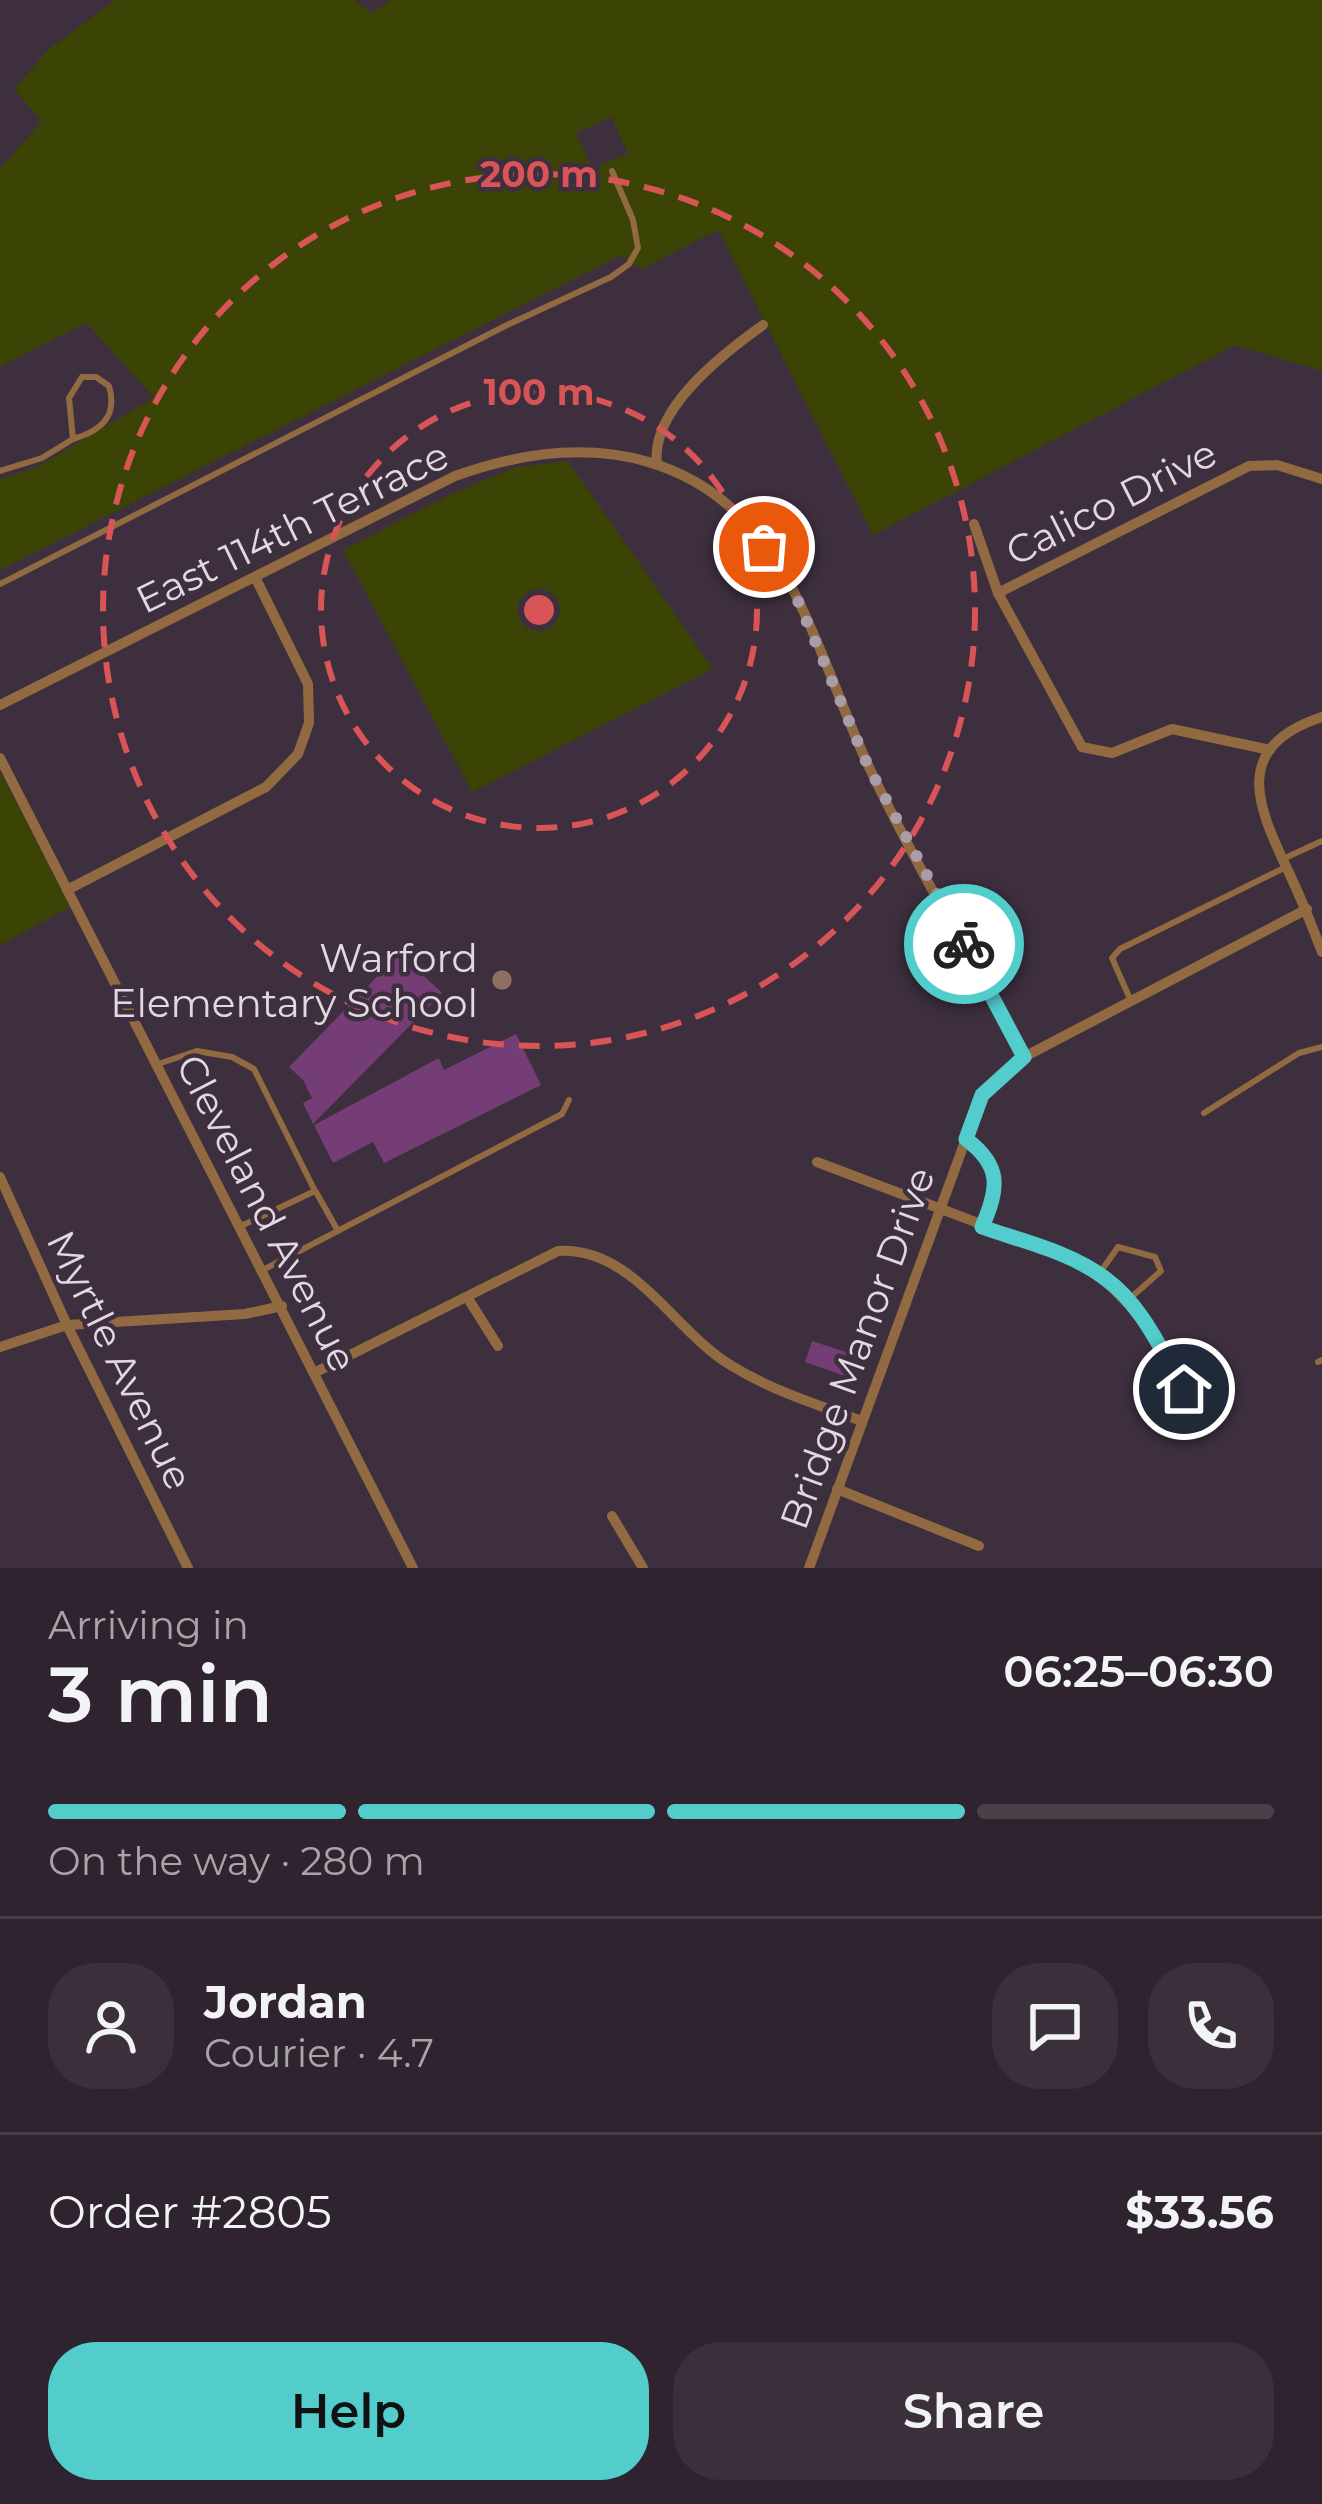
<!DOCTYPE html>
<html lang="en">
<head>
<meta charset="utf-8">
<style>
  :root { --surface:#2e232e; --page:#3a2f3a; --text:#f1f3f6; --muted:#a7a4aa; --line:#49404a; --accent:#52cdcc }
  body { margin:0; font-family:Montserrat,sans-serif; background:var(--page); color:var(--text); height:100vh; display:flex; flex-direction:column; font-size:45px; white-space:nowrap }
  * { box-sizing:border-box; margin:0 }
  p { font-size:39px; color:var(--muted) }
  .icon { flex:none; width:66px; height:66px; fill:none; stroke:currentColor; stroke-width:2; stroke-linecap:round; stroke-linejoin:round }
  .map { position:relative; height:1568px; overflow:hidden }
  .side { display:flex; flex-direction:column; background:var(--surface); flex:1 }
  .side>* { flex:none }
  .pin { position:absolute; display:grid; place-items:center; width:102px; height:102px; color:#fff; margin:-51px; border:6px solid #fff; border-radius:50%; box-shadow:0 3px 12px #0007 }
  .courier { position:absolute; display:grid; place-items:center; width:120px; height:120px; margin:-60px; border:9px solid #52cdcc; border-radius:50%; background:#fff; color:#222; box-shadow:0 3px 15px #0007 }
  .overview em { font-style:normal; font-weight:600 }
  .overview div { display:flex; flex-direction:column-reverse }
  .overview { display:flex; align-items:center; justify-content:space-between; height:204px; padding:0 48px }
  h1 { font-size:78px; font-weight:600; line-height:90px }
  .bar { display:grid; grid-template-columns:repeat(4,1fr); gap:18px 12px; align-content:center; height:144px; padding:0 48px }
  .bar i { height:15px; border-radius:9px; background:var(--line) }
  .bar .selected { background:var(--accent) }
  .bar p { grid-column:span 4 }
  .line { display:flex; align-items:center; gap:30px; padding:0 48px; border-top:3px solid var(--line) }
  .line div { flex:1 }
  .round { display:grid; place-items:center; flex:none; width:126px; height:126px; border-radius:48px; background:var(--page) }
  .cta { display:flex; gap:24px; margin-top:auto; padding:24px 48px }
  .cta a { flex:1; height:138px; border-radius:48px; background:var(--accent); color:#111; font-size:48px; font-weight:600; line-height:138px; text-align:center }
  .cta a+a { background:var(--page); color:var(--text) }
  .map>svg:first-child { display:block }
  .green { fill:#3c4405; fill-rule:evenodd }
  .building { fill:#753d76 }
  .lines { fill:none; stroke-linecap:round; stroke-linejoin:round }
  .service { stroke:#926a41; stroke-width:6 }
  .minor { stroke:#926a41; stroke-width:10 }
  .done { stroke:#a99da9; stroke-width:12; stroke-dasharray:0 21.6 }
  .route { stroke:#52cdcc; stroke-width:15 }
  .ring { fill:none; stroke:#d95456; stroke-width:6; stroke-dasharray:21 15 }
  .education-dot { fill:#8d6e63; stroke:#3e2f3e; stroke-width:4.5 }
  .labels { text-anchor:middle; stroke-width:9; stroke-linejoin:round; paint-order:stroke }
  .street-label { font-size:39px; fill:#e2d8e2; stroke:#3e2f3e }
  .poi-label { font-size:39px; fill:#e2d8e2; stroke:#3e2f3e; text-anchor:end }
  .centre { fill:#d95456; stroke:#3e2f3e; stroke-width:6 }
  .ring-label { font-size:36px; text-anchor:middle; font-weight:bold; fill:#d95456; stroke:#3e2f3e; stroke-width:9; stroke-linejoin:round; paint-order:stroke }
</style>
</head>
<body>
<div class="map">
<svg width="1322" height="1568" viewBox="0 0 1322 1568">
  <rect width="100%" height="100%" fill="#3e2f3e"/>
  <!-- green -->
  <g class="green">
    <path d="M116 0H355L371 13 392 0H1322V371L1235 345 873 535 718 230 641 269 621 255 0 570V479L37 467 154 398 86 322 0 367V169L42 121 14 89 50 48ZM611 117 628 153 593 169 576 133Z"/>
    <path d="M568 461 713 669 472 792 343 550 449 495 516 467Z"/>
    <path d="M0 771 70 907 0 945Z"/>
  </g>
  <!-- building -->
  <g class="building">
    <path d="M400 953 442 993 313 1124 303 1103 312 1098 303 1080 289 1067Z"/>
    <path d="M516 1034 541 1085 384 1163 373 1142 333 1163 314 1125 439 1058 444 1070Z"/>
    <path d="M812 1341 855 1355 848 1377 805 1362Z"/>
  </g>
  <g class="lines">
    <!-- service -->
    <g class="service">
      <path d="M0 471 42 458 73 439 69 398 82 377H96L109 386C118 416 101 431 73 439"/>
      <path d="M0 584 507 325 611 277 629 264 638 248 633 220 612 171"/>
      <path d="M1283 859 1322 841"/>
      <path d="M1130 999 1112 958 1120 949 1286 867"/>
      <path d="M158 1064 197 1051 232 1057 254 1069 315 1191 241 1226"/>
      <path d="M1204 1113 1299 1053 1322 1047"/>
      <path d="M966 1139C1000 1164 1000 1186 984 1224"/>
      <path d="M316 1192 338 1231"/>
      <path d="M263 1270 562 1114 569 1100"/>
      <path d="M1099 1274 1118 1247 1155 1257 1161 1271 1127 1301"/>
      <path d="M1318 1362 1322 1360"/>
    </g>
    <!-- minor -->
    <g class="minor">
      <path d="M657 464C650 409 725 352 763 325"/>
      <path d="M974 524 998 593 1082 747 1112 753 1172 729 1270 750"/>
      <path d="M998 593 1249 466 1277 465 1322 479"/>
      <path d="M0 705 455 476C592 427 720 450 792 588 822 645 841 707 868 765 915 864 972 960 1024 1057"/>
      <path d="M1322 717C1228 748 1259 809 1290 875 1302 900 1312 926 1322 952"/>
      <path d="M0 758 413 1568"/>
      <path d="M67 890 266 787 298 754 309 723 308 684 255 577"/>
      <path d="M817 1162 1076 1260C1143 1302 1166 1359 1205 1425"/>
      <path d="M0 1177 67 1325 188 1568"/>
      <path d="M467 1297 498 1346"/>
      <path d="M0 1347 67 1325 245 1314 282 1306"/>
      <path d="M314 1373 558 1251C634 1247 673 1331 732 1366 773 1391 818 1405 862 1421"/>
      <path d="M837 1489 979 1546"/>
      <path d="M612 1516 643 1568"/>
      <path d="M809 1568 982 1095 1024 1057 1307 909"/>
    </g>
  </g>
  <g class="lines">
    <!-- done -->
    <path class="done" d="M764 547 793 589 868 766 964 944"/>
    <!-- route -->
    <path class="route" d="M964 944 1024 1057 982 1095 966 1139C1002 1166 999 1188 982 1227 1024 1242 1071 1252 1106 1279 1142 1305 1162 1352 1184 1389"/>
  </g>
  <!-- distance rings -->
  <g class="ring">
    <circle cx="539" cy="610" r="218"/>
    <circle cx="539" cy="610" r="436"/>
  </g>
  <!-- markers -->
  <circle class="education-dot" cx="502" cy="980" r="12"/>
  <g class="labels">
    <!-- street labels -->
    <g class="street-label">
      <text transform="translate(1111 502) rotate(-27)" y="14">Calico Drive</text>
      <text transform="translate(292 527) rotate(-26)" y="14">East 114th Terrace</text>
      <text transform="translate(267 1213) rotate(63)" y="14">Cleveland Avenue</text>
      <text transform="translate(857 1348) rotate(-70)" y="14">Bridge Manor Drive</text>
      <text transform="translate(120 1360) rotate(64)" y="14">Myrtle Avenue</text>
    </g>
    <!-- poi labels -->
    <g class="poi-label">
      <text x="478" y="972">Warford<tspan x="478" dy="45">Elementary School</tspan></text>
    </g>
  </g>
  <circle cx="539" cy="610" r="18" class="centre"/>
  <g class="ring-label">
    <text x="539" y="187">200 m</text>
    <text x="539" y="405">100 m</text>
  </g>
</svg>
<div class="pin" style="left:764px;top:547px;background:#ea580c"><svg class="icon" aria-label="bag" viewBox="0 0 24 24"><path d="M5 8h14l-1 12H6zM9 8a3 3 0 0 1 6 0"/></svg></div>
<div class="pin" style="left:1184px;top:1389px;background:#1f2937"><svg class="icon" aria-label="home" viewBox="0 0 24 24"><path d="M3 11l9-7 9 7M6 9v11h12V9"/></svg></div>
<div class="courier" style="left:964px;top:944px"><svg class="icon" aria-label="bike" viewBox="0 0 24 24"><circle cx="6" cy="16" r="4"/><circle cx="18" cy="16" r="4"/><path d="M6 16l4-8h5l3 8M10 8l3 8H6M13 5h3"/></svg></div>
</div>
<section class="side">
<div class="overview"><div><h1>3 min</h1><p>Arriving in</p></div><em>06:25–06:30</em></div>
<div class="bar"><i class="selected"></i><i class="selected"></i><i class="selected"></i><i></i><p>On the way · 280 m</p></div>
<div class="line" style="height:216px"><a class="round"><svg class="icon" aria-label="person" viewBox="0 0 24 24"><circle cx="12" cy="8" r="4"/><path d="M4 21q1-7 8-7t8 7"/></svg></a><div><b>Jordan</b><p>Courier · 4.7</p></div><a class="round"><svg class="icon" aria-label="chat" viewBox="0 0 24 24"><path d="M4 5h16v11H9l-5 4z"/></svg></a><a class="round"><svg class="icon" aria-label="phone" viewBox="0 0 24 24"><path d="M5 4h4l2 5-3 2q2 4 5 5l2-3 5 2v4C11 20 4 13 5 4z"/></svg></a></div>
<div class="line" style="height:156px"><div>Order #2805</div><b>$33.56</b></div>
<div class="cta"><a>Help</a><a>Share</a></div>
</section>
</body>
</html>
